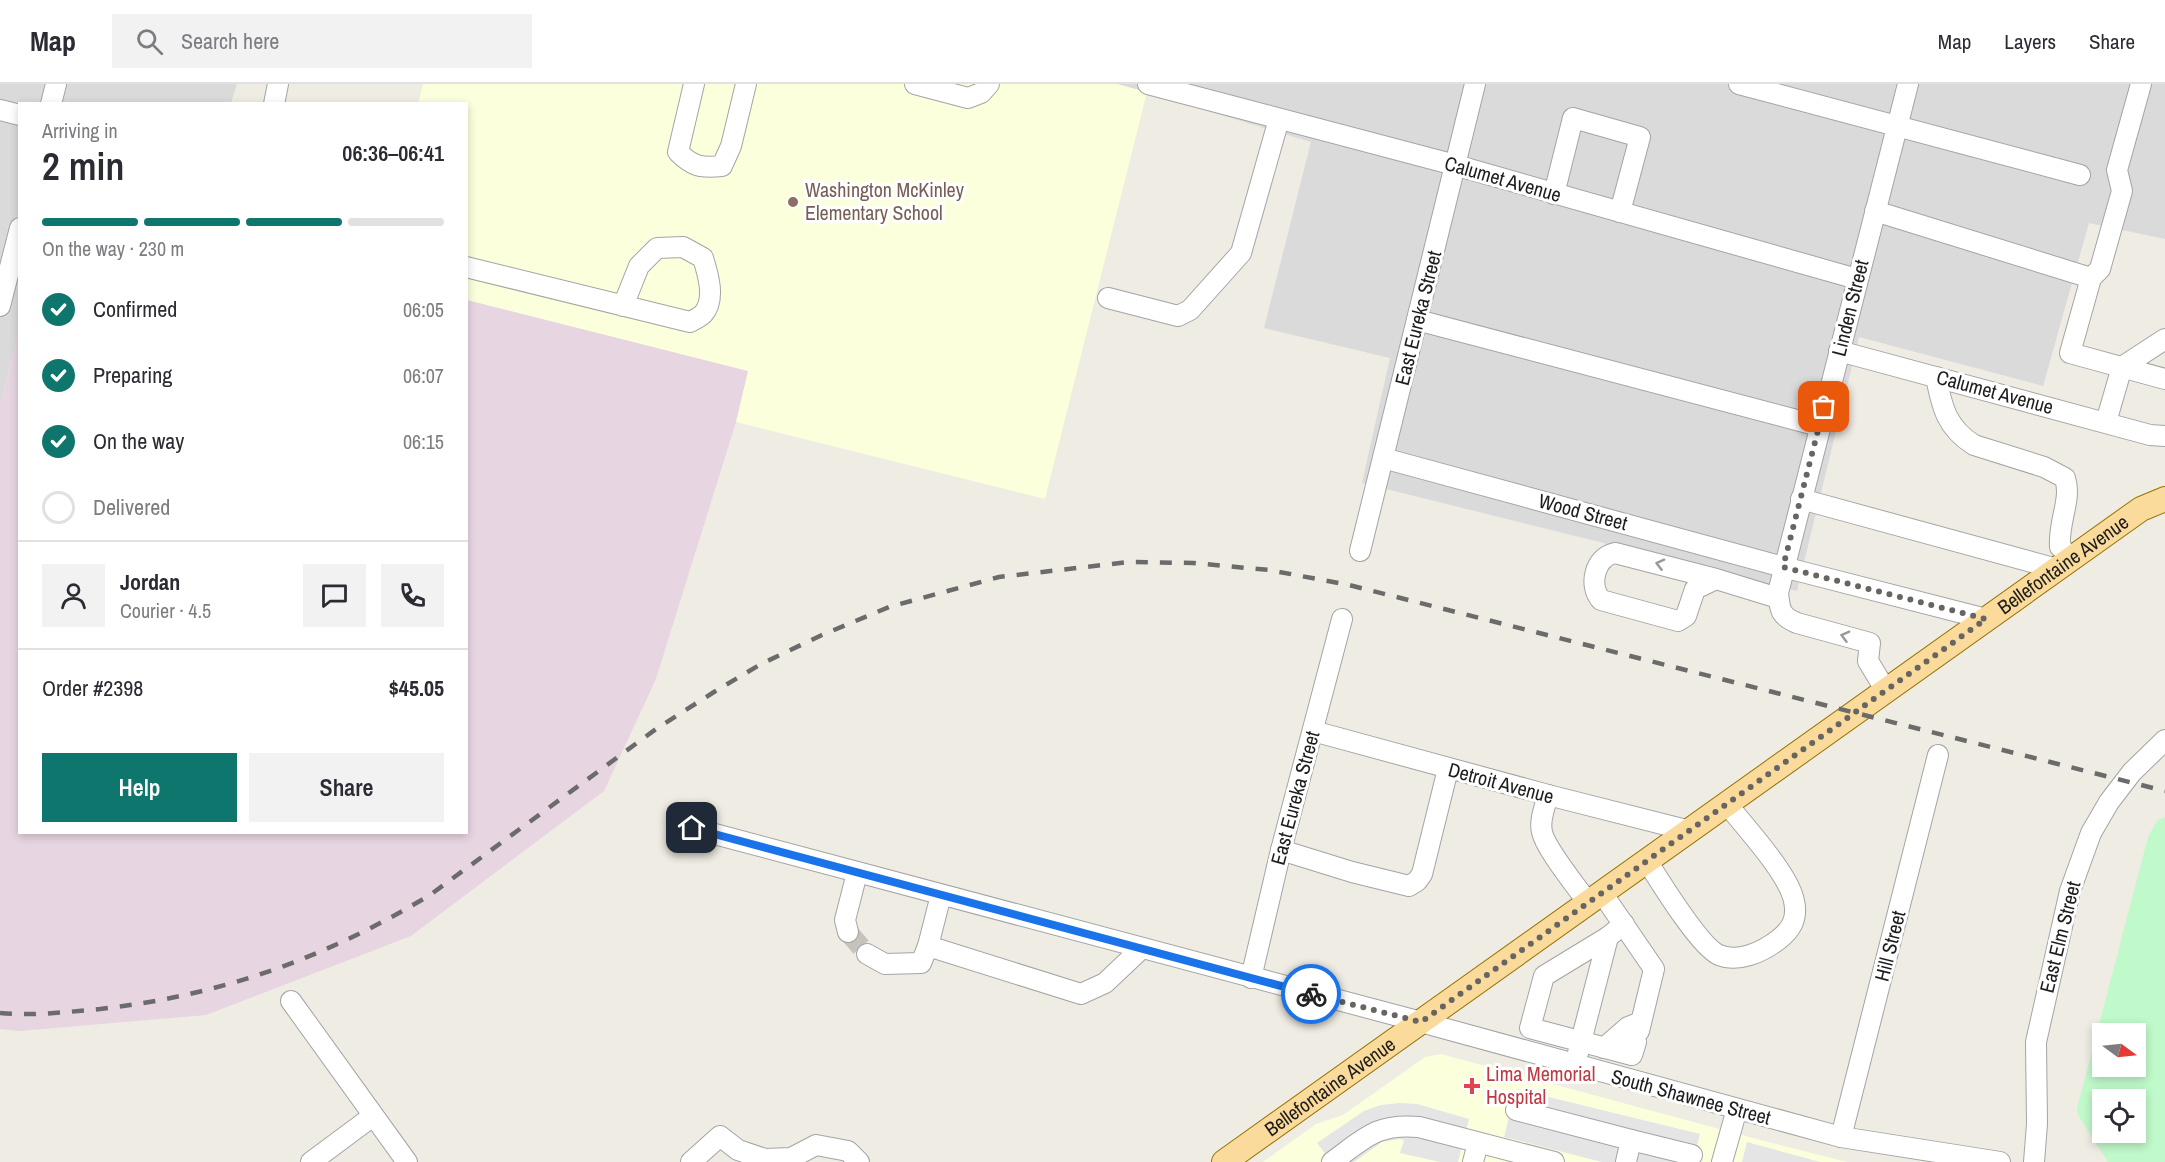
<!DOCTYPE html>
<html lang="en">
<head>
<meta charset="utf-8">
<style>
  :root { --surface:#fff; --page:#f2f2f3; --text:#2b2b33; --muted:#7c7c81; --line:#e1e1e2; --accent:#0f766e }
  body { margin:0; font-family:"Archivo Narrow",sans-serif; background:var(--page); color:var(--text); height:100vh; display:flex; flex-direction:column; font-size:22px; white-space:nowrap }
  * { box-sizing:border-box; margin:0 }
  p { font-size:20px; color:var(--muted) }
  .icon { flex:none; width:33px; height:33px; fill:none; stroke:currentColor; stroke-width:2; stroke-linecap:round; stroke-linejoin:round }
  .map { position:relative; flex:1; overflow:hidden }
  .side { position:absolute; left:18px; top:18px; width:450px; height:732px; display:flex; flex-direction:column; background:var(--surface); border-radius:0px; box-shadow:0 3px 9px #0003 }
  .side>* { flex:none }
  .needle { width:39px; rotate:105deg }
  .buttons { position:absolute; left:2092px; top:939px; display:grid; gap:12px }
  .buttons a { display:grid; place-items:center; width:54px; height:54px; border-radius:0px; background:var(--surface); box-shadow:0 3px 9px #0003; font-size:30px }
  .pin { position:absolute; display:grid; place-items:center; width:51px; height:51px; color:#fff; margin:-26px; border-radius:12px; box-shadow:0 3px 9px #0006 }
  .courier { position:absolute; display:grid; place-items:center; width:60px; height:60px; margin:-30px; border:4px solid #1a73e8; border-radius:50%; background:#fff; color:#222; box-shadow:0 2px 8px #0007 }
  .head em { font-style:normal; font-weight:600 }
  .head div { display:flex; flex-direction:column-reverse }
  .head { display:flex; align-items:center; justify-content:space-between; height:102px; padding:0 24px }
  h1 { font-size:39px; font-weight:600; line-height:45px }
  .bar { display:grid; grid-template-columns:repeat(4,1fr); gap:9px 6px; align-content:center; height:72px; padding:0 24px }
  .bar i { height:8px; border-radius:4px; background:var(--line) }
  .bar .current { background:var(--accent) }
  .bar p { grid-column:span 4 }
  .line { display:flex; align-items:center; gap:15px; padding:0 24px; border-top:2px solid var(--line) }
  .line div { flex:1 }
  .round { display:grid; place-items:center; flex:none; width:63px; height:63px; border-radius:0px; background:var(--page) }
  ol { padding:0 24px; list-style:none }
  li { display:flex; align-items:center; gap:18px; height:66px }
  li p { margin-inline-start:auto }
  li .icon { padding:6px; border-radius:50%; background:var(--accent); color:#fff; stroke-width:4 }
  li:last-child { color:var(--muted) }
  li i { width:33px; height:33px; border:3px solid var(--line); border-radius:50% }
  .cta { display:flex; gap:12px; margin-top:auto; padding:12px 24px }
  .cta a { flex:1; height:69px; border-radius:0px; background:var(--accent); color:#fff; font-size:24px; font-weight:600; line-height:69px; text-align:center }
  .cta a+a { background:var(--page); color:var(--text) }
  header { display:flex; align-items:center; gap:36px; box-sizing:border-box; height:84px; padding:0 30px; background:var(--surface); border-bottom:2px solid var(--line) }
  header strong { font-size:28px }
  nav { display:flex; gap:33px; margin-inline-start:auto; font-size:21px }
  .search { width:420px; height:54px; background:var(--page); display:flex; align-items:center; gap:15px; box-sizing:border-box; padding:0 21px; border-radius:0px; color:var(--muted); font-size:22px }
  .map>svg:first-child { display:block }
  .residential { fill:#dbdada }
  .industrial { fill:#e8d5e2 }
  .education { fill:#fbffdc }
  .park { fill:#c0f9ca; fill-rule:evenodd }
  .parking { fill:#e5e5e5 }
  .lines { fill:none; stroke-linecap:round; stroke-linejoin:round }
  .minor-tunnel { stroke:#c5c3bb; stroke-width:20; stroke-dasharray:20 10; stroke-linecap:butt }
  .minor-casing { stroke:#a4a4a4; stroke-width:22 }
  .major-casing { stroke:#967301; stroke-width:26 }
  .minor { stroke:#fff; stroke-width:20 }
  .major { stroke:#fbdb9c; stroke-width:24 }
  .rail { stroke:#6b6b6b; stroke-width:4.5; stroke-dasharray:12 12; stroke-linecap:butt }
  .oneway { stroke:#999 }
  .done { stroke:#666562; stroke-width:6; stroke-dasharray:0 10.8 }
  .route { stroke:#1a73e8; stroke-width:8 }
  .education-dot { fill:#8d6e63; stroke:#fff; stroke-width:2 }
  .health-dot { fill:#e0444e; stroke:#fff; stroke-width:2 }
  .labels { text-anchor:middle; stroke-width:6; stroke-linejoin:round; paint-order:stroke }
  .street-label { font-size:20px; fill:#1d1d1d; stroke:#fff }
  .education-label { font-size:20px; fill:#785e54; stroke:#fff; text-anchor:start }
  .health-label { font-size:20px; fill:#be3a42; stroke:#fff; text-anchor:start }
</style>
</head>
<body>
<header>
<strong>Map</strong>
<div class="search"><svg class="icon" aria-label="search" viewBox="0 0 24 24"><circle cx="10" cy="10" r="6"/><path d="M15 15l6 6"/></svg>Search here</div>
<nav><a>Map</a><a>Layers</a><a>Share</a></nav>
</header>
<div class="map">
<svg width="2165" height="1078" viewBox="0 0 2165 1078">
  <rect width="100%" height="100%" fill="#efece3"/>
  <!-- residential -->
  <g class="residential">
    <path d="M0 0H237L231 19 20 20 19 246 0 323Z"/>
    <path d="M1117 0H2165V155L2089 139 2043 302 1859 253 1797 507 1362 399 1390 274 1264 244 1311 58Z"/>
  </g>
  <!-- industrial -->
  <path class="industrial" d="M467 216 749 287 736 338 656 595 604 707 411 852 206 931 20 947 0 945V323L19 246 20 748H466Z"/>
  <!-- education -->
  <g class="education">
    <path d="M423 0H1117L1147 8 1045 415 736 338 748 287 467 216 466 20H418Z"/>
    <path d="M1441 970 1749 1053 1847 1078H1263L1316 1040 1343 1031 1425 973Z"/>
  </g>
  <!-- park -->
  <path class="park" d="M2165 733V1078H2108L2078 1031 2077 1025 2148 753 2157 737ZM2103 950H2136V982H2103ZM2103 1016H2136V1048H2103Z"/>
  <!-- parking -->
  <g class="parking">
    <path d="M1516 1005 1700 1050 1693 1078H1602L1504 1053Z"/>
    <path d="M1399 1019 1417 1020 1469 1035 1458 1078H1440L1400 1069 1404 1056 1400 1055 1382 1058 1354 1078H1320L1327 1072 1317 1059 1364 1027 1381 1021Z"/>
    <path d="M1747 1058 1820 1078H1742Z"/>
  </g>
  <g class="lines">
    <!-- minor-tunnel -->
    <path class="minor-tunnel" d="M848 848 867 870"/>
    <defs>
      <g id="minor">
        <path d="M694 0 678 68C693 83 701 84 722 82L731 62 746 0"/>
        <path d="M915 0 968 14 981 9 989 0"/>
        <path d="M1148 0 1455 81 1857 195"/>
        <path d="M1739 0 2080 91"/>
        <path d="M51 20 56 0"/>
        <path d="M274 20 278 0"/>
        <path d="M0 26 20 31"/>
        <path d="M1554 110 1573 34 1640 53 1620 128"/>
        <path d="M1875 127 2091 194 2070 269 2165 295"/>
        <path d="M466 183 690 238C694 236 700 233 703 230 716 216 708 190 703 174L683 163 657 164 639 182 623 222"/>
        <path d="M2091 194 2100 185 2122 107 2117 86 2141 0"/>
        <path d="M1108 214 1178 232 1190 226 1241 169 1279 35"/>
        <path d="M0 222 20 144"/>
        <path d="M1417 236 1819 342"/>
        <path d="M1839 267 2150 351 2165 352"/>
        <path d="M1936 293C1942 324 1947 344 1974 361L2044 383 2065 394C2072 416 2058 437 2060 463L2072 474"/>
        <path d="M2106 338 2122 283 2165 255"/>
        <path d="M1383 374 1783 483 1986 535"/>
        <path d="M1801 415 2057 485"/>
        <path d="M1360 467 1475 0"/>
        <path d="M1716 495 1695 505 1686 532 1678 537 1601 516C1588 501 1595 473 1615 469L1716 495 1778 514"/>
        <path d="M1886 607 1868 577 1870 559 1797 539C1780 532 1780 526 1778 509L1908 0"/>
        <path d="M1313 647 1548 711 1690 747"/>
        <path d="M1548 711C1545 723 1539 736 1542 748 1545 764 1577 803 1588 819"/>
        <path d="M692 744 1421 938 1841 1053 2000 1078"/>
        <path d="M1281 766 1352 788 1409 802 1417 797 1422 790 1448 685"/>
        <path d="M1647 777C1659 796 1700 863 1719 871 1739 879 1762 868 1778 856 1791 846 1798 835 1794 817 1789 790 1745 743 1727 720"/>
        <path d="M1602 809 1654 885 1639 947"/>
        <path d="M941 811 928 862 1081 910 1105 899 1141 865"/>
        <path d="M1624 840 1608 853 1544 892 1530 944 1632 971 1636 958"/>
        <path d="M848 848 845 836 857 789"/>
        <path d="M867 870 885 880 921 879 928 862"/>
        <path d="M1251 894 1281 766 1342 535"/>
        <path d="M291 917 407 1078"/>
        <path d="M1604 964 1628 943 1641 938"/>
        <path d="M1578 969 1608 853"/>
        <path d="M1516 1026 1631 1056"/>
        <path d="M1841 1053 1938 671"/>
        <path d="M311 1078 373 1032"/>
        <path d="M691 1078 720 1052 738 1066 765 1075 791 1074 816 1061 848 1067 859 1078"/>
        <path d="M1332 1078C1365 1054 1377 1039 1419 1043L1554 1078"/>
        <path d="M1473 1078 1478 1059"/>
        <path d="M1626 1078 1631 1056 1692 1071"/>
        <path d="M1722 1078 1737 1025"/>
        <path d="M2034 1078 2037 1040 2036 958 2070 807 2091 749 2109 718 2132 688 2165 656"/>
      </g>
      <g id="major">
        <path id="s1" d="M1224 1078 2141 425 2165 415"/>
      </g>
    </defs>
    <!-- minor casing -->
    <use href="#minor" class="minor-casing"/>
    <!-- major casing -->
    <use href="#major" class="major-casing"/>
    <!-- minor -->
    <use href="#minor" class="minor"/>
    <!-- major -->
    <use href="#major" class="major"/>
    <!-- rail -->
    <path class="rail" d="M0 929C33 932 68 928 100 925 223 911 325 874 430 811L656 645 714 608 761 580 822 551 889 523 999 493 1129 478 1193 479 1269 486 1349 501 2165 707"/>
  </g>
  <!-- one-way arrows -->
  <defs><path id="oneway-chevron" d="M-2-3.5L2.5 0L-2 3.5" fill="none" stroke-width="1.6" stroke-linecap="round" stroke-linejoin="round" transform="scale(1.5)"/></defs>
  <g class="oneway">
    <use href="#oneway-chevron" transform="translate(1660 480) rotate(-166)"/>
    <use href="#oneway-chevron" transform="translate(1845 552) rotate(-165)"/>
  </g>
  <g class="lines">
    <!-- done -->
    <path class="done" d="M1311 910 1421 938 1986 535 1783 483 1824 323"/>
    <!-- route -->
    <path class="route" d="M692 744 1311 910"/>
  </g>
  <!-- markers -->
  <circle class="education-dot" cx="793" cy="118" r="6"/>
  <path class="health-dot" d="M1469 993h6v6h6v6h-6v6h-6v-6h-6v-6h6z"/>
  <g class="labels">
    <!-- street labels -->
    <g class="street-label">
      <text transform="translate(1503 95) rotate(16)" y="7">Calumet Avenue</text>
      <text transform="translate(1850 224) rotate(-76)" y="7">Linden Street</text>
      <text transform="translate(1418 234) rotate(-76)" y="7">East Eureka Street</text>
      <text transform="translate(1995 308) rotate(15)" y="7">Calumet Avenue</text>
      <text transform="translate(1583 428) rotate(15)" y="7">Wood Street</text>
      <text dy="7" stroke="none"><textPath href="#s1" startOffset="1030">Bellefontaine Avenue</textPath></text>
      <text transform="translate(1501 699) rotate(15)" y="7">Detroit Avenue</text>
      <text transform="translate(1295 714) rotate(-75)" y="7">East Eureka Street</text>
      <text transform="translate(2060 853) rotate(-76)" y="7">East Elm Street</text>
      <text transform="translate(1890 862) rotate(-76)" y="7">Hill Street</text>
      <text dy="7" stroke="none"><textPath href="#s1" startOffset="130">Bellefontaine Avenue</textPath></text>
      <text transform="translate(1691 1013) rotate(15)" y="7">South Shawnee Street</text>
    </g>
    <!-- education labels -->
    <g class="education-label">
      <text x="805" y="113">Washington McKinley<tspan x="805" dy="23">Elementary School</tspan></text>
    </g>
    <!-- health labels -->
    <g class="health-label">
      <text x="1486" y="997">Lima Memorial<tspan x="1486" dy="23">Hospital</tspan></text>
    </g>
  </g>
</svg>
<div class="buttons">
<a><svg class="needle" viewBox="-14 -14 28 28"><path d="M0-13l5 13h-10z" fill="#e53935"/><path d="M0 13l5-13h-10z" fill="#7c7c81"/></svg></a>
<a><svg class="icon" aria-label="locate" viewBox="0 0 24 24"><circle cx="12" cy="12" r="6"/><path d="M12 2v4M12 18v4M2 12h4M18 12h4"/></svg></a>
</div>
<div class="pin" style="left:1824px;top:323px;background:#ea580c"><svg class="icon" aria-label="bag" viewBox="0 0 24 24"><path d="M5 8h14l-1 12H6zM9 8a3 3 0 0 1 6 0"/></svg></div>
<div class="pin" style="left:692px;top:744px;background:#1f2937"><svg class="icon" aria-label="home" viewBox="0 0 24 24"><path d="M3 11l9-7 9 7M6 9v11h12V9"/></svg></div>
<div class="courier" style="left:1311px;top:910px"><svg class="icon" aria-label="bike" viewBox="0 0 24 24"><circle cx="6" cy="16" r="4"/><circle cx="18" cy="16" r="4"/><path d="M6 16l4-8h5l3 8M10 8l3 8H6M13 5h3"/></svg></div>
<section class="side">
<div class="head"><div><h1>2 min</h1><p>Arriving in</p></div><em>06:36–06:41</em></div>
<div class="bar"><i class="current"></i><i class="current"></i><i class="current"></i><i></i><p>On the way · 230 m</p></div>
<ol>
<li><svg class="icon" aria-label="check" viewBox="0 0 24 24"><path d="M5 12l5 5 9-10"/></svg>Confirmed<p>06:05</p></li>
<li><svg class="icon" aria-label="check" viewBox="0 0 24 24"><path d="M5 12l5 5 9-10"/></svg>Preparing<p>06:07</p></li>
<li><svg class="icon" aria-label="check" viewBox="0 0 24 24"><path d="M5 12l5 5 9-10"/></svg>On the way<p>06:15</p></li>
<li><i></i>Delivered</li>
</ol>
<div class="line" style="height:108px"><a class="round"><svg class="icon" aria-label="person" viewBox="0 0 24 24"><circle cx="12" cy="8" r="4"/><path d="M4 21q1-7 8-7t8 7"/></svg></a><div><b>Jordan</b><p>Courier · 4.5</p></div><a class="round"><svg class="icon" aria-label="chat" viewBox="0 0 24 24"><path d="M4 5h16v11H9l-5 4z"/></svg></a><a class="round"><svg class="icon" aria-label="phone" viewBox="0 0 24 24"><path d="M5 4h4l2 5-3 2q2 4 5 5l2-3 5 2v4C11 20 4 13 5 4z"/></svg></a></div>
<div class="line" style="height:78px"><div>Order #2398</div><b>$45.05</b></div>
<div class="cta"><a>Help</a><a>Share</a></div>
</section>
</div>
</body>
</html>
